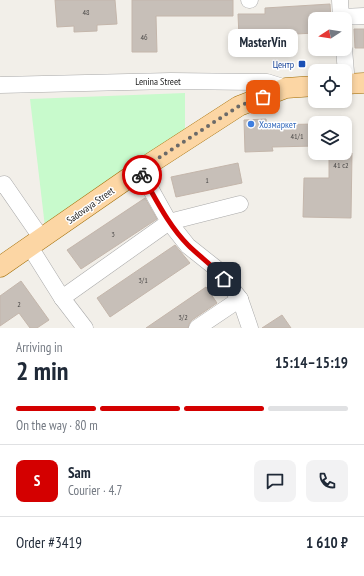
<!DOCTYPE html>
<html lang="en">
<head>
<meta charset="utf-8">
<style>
  :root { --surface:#fff; --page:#f2f2f3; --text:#1f2937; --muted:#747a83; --line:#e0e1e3; --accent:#d40000 }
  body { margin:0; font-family:"PT Sans Narrow",sans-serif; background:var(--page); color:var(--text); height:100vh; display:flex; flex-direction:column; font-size:15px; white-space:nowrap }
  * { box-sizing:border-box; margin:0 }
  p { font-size:13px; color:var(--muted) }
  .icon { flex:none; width:22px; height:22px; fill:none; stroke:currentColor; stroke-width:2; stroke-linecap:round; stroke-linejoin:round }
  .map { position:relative; height:328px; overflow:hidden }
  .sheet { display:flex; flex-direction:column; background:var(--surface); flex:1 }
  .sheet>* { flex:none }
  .needle { width:26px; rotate:258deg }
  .buttons { position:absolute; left:308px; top:12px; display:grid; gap:8px }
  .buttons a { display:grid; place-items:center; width:44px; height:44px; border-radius:8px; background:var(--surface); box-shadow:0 2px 6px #0003; font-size:20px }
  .pin { position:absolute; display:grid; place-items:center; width:34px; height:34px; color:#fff; margin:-17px; border-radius:8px; box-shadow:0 2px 6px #0006 }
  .courier { position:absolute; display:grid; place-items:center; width:40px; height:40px; margin:-20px; border:3px solid #d40000; border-radius:50%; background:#fff; color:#222; box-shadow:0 1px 5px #0007 }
  .bubble { position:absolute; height:28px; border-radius:8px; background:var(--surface); box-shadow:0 2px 6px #0003; font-size:13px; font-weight:700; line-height:28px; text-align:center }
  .summary em { font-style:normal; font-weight:700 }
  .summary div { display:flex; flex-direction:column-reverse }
  .summary { display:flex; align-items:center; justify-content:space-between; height:68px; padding:0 16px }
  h1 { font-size:26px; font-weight:700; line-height:30px }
  .bar { display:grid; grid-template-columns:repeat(4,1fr); gap:6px 4px; align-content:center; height:48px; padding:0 16px }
  .bar i { height:5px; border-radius:3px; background:var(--line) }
  .bar .current { background:var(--accent) }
  .bar p { grid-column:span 4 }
  .line { display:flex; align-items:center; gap:10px; padding:0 16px; border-top:1px solid var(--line) }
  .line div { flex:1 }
  .round { display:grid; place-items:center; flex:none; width:42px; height:42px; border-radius:8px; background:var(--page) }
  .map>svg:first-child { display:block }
  .park { fill:#c8facc }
  .building { fill:#c7bfb8; stroke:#c4b6ab }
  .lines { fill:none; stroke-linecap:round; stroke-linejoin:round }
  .minor-casing { stroke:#a9a9a9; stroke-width:17 }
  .major-casing { stroke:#a06b00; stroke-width:21 }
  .minor { stroke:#fff; stroke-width:16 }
  .major { stroke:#fcd6a4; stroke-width:20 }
  .done { stroke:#6b6a68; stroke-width:4; stroke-dasharray:0 7.2 }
  .route { stroke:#d40000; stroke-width:5 }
  .transit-dot { fill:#1a4fb4; stroke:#fff; stroke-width:1.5 }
  .shop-dot { fill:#3f7fe0; stroke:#fff; stroke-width:1.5 }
  .labels { text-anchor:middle; stroke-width:3; stroke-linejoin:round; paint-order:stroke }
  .number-label { font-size:8px; fill:#4b4948 }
  .transit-label { font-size:10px; fill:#164399; stroke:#fff; text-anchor:end }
  .street-label { font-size:10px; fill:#222; stroke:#fff }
  .shop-label { font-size:10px; fill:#366cbe; stroke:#fff; text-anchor:start }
</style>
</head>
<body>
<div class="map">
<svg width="364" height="328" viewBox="0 0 364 328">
  <rect width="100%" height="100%" fill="#f2efe9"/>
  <!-- park -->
  <path class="park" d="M185 93V129L45 227 30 99Z"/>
  <!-- building -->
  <g class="building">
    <path d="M55 0H115L117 24 97 25V31L74 32V26L57 27Z"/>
    <path d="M132 0H233V16H156L157 52H132Z"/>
    <path d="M330 4 331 19H315V33L239 37 238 14H265V8Z"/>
    <path d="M354 29H364V48H355Z"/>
    <path d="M266 119 267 125 315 124V146L272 147 273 151 245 152 244 120Z"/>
    <path d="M329 153H352L351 218 303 217 304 178H329Z"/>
    <path d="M238 163 242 183 176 197 171 177Z"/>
    <path d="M145 198 157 219 81 269 67 250Z"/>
    <path d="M175 245 190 263 110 317 97 298Z"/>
    <path d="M21 281 49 320 37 328H30L19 313 0 326V296Z"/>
    <path d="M206 287 217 303 192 320 189 324 188 328H146Z"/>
    <path d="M282 315 291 328H262Z"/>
  </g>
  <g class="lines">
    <defs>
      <g id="minor">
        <path d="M249 0H250"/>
        <path d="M340 0 341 19"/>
        <path d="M341 17 364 16"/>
        <path d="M344 49 347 84"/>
        <path d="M0 85 171 81 267 82 286 88"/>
        <path d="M140 170 169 222 188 246 217 269 240 299 250 328"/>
        <path d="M0 185 4 184 42 239"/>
        <path d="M30 247 62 298 85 328"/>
        <path d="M62 298 169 222 240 204"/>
        <path d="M197 328 240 299"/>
      </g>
      <g id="major">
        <path d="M345 84 364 83"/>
        <path d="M0 267 140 170 239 106 286 88 315 86"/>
      </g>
    </defs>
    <!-- minor casing -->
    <use href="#minor" class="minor-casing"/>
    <!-- major casing -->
    <use href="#major" class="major-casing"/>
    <!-- minor -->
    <use href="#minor" class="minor"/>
    <!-- major -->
    <use href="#major" class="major"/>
  </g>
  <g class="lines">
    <!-- done -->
    <path class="done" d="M142 175 140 170 239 106 263 97"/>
    <!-- route -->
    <path class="route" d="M142 175C156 199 168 225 188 245 200 257 214 266 224 279"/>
  </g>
  <!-- markers -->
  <rect class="transit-dot" x="298" y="60" width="8" height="8" rx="2"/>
  <circle class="shop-dot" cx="251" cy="124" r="4"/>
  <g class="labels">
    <!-- number labels -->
    <g class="number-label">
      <text x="86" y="15">48</text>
      <text x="144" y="40">46</text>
      <text x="297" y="139">41/1</text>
      <text x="341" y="168">41 с2</text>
      <text x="207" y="183">1</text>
      <text x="113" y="237">3</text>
      <text x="143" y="283">3/1</text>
      <text x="19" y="307">2</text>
      <text x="183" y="320">3/2</text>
    </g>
    <!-- transit labels -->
    <g class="transit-label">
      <text x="294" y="68">Центр</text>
    </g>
    <!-- street labels -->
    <g class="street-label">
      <text x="158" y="85">Lenina Street</text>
      <text transform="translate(90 205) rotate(-35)" y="4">Sadovaya Street</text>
    </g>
    <!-- shop labels -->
    <g class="shop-label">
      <text x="259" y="128">Хозмаркет</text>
    </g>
  </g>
</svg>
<div class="buttons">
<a><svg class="needle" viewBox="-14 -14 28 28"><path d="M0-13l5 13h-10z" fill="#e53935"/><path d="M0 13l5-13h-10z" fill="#747a83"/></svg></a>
<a><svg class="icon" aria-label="locate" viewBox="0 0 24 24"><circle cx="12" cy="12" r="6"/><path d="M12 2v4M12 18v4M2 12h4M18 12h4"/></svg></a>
<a><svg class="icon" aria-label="layers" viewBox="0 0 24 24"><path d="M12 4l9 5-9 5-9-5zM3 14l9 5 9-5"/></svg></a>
</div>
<div class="pin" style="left:263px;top:97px;background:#ea580c"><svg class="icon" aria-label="bag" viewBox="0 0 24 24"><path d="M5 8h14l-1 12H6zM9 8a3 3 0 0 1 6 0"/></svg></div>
<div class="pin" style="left:224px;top:279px;background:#1f2937"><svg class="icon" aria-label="home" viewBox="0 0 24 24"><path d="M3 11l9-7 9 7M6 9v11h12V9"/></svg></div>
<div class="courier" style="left:142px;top:175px"><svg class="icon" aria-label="bike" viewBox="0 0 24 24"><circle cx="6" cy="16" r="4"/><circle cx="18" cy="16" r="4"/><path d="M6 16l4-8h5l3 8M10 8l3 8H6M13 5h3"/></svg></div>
<div class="bubble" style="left:228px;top:29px;width:70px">MasterVin</div>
</div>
<section class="sheet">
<div class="summary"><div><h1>2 min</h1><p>Arriving in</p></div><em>15:14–15:19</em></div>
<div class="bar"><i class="current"></i><i class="current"></i><i class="current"></i><i></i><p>On the way · 80 m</p></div>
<div class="line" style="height:72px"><b class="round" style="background:var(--accent);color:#fff">S</b><div><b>Sam</b><p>Courier · 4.7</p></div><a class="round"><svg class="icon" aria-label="chat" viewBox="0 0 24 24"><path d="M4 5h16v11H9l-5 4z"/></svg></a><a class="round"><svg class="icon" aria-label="phone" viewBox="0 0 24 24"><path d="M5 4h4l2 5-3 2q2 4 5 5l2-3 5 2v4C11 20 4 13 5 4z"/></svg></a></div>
<div class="line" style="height:52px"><div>Order #3419</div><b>1 610 ₽</b></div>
</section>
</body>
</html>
